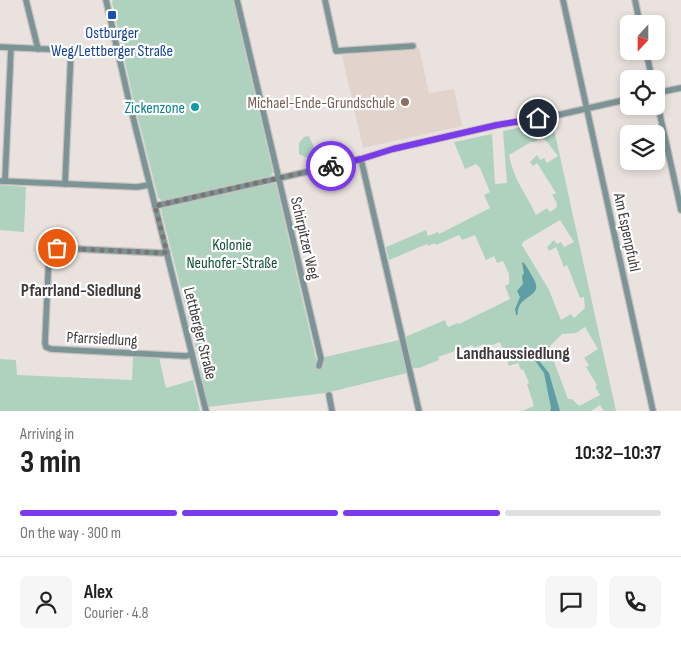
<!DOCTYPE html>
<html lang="en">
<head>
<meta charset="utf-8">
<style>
  :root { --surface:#fff; --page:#f6f6f6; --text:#222; --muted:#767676; --line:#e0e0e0; --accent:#7c3aed }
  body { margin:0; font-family:"Sofia Sans Condensed",sans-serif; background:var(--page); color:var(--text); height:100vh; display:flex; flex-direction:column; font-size:19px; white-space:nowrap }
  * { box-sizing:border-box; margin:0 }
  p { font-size:16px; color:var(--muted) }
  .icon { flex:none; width:28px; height:28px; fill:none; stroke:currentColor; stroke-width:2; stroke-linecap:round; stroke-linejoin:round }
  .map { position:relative; height:411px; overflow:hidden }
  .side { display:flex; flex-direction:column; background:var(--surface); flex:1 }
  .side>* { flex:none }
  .needle { width:32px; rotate:201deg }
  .tools { position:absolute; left:620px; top:15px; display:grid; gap:10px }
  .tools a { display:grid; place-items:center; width:45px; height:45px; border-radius:8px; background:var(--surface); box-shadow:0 2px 8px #0003; font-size:25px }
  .pin { position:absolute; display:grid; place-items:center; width:42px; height:42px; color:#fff; margin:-21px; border:2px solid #fff; border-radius:50%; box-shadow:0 1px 5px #0007 }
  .courier { position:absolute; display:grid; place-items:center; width:50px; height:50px; margin:-25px; border:4px solid #7c3aed; border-radius:50%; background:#fff; color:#222; box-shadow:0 1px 6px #0007 }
  .headline em { font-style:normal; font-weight:700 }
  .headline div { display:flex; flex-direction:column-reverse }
  .headline { display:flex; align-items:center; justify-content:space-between; height:85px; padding:0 20px }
  h1 { font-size:32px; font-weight:700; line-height:38px }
  .bar { display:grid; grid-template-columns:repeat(4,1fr); gap:8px 5px; align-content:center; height:60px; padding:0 20px }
  .bar i { height:6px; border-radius:4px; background:var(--line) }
  .bar .active { background:var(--accent) }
  .bar p { grid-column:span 4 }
  .line { display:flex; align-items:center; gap:12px; padding:0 20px; border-top:1px solid var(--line) }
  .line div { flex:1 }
  .round { display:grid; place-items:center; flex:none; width:52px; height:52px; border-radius:8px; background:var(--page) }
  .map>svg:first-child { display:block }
  .built { fill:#e2d4cd }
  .green { fill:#afd2bf; fill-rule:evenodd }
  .water { fill:#5f9ea4 }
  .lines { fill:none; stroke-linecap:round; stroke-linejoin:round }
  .street-casing { stroke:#c8c0be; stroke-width:8 }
  .street { stroke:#7b9496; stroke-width:5.5 }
  .done { stroke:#7a7573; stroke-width:5; stroke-dasharray:0 9 }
  .route { stroke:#7c3aed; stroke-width:6 }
  .transit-dot { fill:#1a4fb4; stroke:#fff; stroke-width:2 }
  .education-dot { fill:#8d6e63; stroke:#fff; stroke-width:2 }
  .culture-dot { fill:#0f9aa8; stroke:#fff; stroke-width:2 }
  .labels { text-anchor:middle; stroke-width:4.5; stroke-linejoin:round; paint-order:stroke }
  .transit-label { font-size:16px; fill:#164399; stroke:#fff }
  .education-label { font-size:16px; fill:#785e54; stroke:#fff; text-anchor:end }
  .culture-label { font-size:16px; fill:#0d838f; stroke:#fff; text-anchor:end }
  .street-label { font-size:16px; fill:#3e3a39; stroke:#fff }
  .park-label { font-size:16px; fill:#135036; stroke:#fff }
  .neighbourhood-label { font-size:18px; font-weight:bold; fill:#3e3a39; stroke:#fff }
</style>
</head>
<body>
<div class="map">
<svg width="681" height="411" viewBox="0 0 681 411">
  <rect width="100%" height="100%" fill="#eae2df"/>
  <!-- built -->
  <path class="built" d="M419 48 429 93 454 89 462 126 363 148 342 55Z"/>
  <!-- green -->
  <g class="green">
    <path d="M113 0H233L273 172 271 176 162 201 158 197 133 98 112 2Z"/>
    <path d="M552 120 616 411H604L600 405 591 411H522L534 406 527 384 529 383 523 369 521 370 518 363 509 366 500 342 486 347 484 344 474 348 472 345 438 357 439 360 419 368H413L405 337 445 320 448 327 458 323 459 324 510 299 505 286 509 284V274L503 261 497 263 494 256 486 260 475 235 462 240 459 235 436 245 435 243 428 246 427 244 389 260 386 247 426 230 428 236 438 232 439 234 490 208 484 195 490 192 480 168 476 164 465 169 454 142 492 134 495 184 507 183 503 131ZM543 137 558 156 547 163 544 158 540 160 537 155 530 162 533 166 537 163 556 193 552 195 557 203 556 208 550 212 547 208 536 215C526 193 514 181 509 155L531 142H534ZM560 220 574 242 564 247 561 242 557 244 554 240 547 247 549 251 556 247 564 267 567 265 580 298 584 297 585 308 574 318 571 314 561 320 549 290 522 245 523 242ZM585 327 598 349 584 358 589 365 586 367 597 385 595 387 600 395 579 406 572 399H568L550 351V346L562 334 576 333Z"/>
    <path d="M309 136 315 150 314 155 307 158 299 154V143L304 137Z"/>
    <path d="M274 183 276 184 316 359 399 340 407 373 326 393 207 407 199 360 161 210 163 207Z"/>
    <path d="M0 185 26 187 24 232 0 230Z"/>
    <path d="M133 357H159L166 388 193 380 200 411H0V359L16 360 17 375 132 380Z"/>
  </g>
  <!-- water -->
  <g class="water">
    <path d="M523 262C527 266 529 271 532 276 547 299 517 293 518 314L516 315 515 309 520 297 517 291 523 284 522 276 524 273 522 263Z"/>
    <path d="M536 357 549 373 560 411H550L551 408 544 373 534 359Z"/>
  </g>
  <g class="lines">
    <defs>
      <g id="street">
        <path d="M26 0 38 49"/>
        <path d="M106 0 129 101 206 411"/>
        <path d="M237 0 321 359 319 366"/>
        <path d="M325 0 336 51 413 46"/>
        <path d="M563 0 653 411"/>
        <path d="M635 0 640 24"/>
        <path d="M0 47 112 52 118 51"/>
        <path d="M646 51 652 79"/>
        <path d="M656 93 681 88"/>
        <path d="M656 97 681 210"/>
        <path d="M361 159 419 411"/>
        <path d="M0 181 137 187 149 185"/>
        <path d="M5 181 11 48"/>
        <path d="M65 184 71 51"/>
        <path d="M155 206 333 166 361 159 393 149 497 125 549 117 629 99"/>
        <path d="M167 252 162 253 57 248 51 249 49 253 45 343 46 347 51 349 186 356 192 354"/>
        <path d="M329 395 332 411"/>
      </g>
    </defs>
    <!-- street casing -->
    <use href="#street" class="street-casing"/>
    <!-- street -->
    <use href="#street" class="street"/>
  </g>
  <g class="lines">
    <!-- done -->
    <path class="done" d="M57 248 162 253 167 252 155 206 331 166"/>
    <!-- route -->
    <path class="route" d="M331 166 361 159 393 149 497 125 538 118"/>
  </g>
  <!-- markers -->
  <rect class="transit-dot" x="107" y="10" width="10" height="10" rx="2.5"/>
  <circle class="education-dot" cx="405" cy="102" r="5"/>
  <circle class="culture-dot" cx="195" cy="107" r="5"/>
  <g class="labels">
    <!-- transit labels -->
    <g class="transit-label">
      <text x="112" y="38">Ostburger<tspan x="112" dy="18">Weg/Lettberger Straße</tspan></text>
    </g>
    <!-- education labels -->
    <g class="education-label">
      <text x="395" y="108">Michael-Ende-Grundschule</text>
    </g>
    <!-- culture labels -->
    <g class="culture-label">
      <text x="185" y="113">Zickenzone</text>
    </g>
    <!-- street labels -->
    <g class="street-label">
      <text transform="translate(628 232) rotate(78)" y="6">Am Espenpfuhl</text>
      <text transform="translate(306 238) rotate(77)" y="6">Schirpitzer Weg</text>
      <text transform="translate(201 333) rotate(76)" y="6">Lettberger Straße</text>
      <text transform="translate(102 338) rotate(3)" y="6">Pfarrsiedlung</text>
    </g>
    <!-- park labels -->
    <g class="park-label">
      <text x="232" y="250">Kolonie<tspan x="232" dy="18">Neuhofer-Straße</tspan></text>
    </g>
    <!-- neighbourhood labels -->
    <g class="neighbourhood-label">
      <text x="81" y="296">Pfarrland-Siedlung</text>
      <text x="513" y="359">Landhaussiedlung</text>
    </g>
  </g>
</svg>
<div class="tools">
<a><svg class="needle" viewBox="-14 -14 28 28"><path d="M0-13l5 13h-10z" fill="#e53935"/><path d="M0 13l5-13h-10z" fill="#767676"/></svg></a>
<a><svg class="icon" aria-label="locate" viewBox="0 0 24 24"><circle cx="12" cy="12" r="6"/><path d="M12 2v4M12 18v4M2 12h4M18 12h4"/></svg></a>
<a><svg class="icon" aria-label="layers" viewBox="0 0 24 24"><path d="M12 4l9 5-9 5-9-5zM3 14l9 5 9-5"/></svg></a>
</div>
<div class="pin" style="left:57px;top:248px;background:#ea580c"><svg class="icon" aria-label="bag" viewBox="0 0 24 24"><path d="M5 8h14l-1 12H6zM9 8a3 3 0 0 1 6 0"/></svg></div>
<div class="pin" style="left:538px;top:118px;background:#1f2937"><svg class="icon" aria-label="home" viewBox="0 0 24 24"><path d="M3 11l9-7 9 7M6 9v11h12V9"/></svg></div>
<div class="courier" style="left:331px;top:166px"><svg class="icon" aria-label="bike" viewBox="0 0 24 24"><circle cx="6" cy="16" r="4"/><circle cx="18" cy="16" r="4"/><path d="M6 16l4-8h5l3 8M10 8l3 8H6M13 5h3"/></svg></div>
</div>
<section class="side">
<div class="headline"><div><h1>3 min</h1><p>Arriving in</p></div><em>10:32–10:37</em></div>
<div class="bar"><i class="active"></i><i class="active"></i><i class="active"></i><i></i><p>On the way · 300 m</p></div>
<div class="line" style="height:90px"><a class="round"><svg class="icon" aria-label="person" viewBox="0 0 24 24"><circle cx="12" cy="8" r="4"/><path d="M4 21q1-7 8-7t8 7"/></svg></a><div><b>Alex</b><p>Courier · 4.8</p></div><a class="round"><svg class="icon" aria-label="chat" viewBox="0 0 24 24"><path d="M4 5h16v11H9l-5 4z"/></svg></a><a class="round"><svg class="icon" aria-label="phone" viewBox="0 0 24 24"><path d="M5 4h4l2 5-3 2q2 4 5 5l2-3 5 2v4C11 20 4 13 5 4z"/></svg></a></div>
</section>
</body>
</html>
